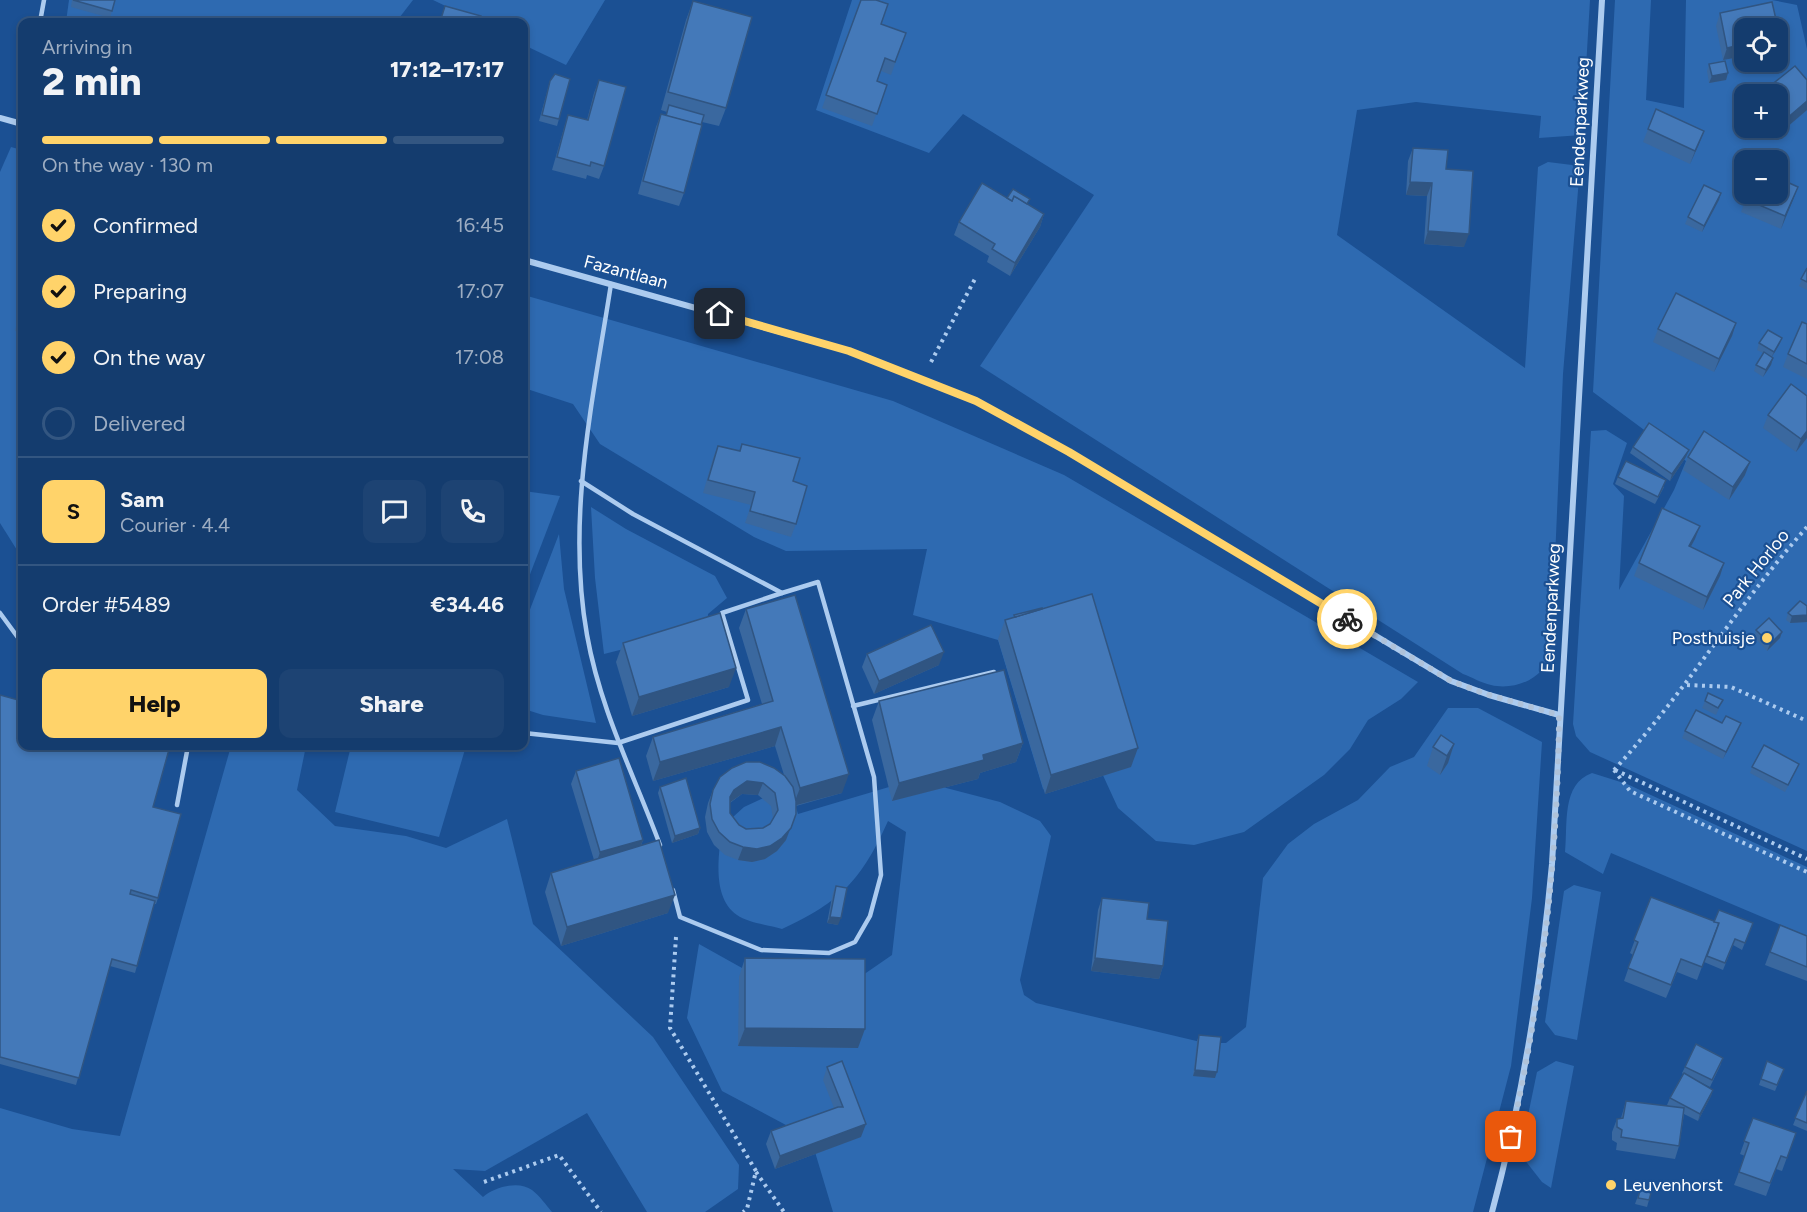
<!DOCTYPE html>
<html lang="en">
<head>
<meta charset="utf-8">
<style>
  :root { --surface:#143c6e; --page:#1d4373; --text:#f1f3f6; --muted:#9dadc2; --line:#335681; --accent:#ffd36a }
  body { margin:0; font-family:Figtree,sans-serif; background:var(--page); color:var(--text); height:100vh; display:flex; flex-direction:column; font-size:22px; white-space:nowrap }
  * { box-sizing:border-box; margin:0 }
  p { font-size:20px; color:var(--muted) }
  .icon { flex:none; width:33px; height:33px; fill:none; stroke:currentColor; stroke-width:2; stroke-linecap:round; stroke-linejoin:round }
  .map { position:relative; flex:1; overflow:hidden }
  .drawer { position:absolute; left:18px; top:18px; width:510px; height:732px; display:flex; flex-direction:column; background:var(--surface); border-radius:12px; box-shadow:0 3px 9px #0003,0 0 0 2px var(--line) }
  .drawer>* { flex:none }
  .controls { position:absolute; left:1734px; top:18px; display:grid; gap:12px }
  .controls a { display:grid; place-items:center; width:54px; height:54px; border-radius:12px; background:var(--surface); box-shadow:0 3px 9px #0003,0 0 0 2px var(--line); font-size:30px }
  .pin { position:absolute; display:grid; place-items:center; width:51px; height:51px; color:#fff; margin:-26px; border-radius:12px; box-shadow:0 3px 9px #0006 }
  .courier { position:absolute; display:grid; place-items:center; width:60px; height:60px; margin:-30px; border:4px solid #ffd36a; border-radius:50%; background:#fff; color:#222; box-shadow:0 2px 8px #0007 }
  .head em { font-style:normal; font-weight:800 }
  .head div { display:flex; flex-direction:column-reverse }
  .head { display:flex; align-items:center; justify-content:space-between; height:102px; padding:0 24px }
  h1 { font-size:39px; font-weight:800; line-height:45px }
  .bar { display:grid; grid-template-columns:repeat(4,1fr); gap:9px 6px; align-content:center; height:72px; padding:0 24px }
  .bar i { height:8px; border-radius:4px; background:var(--line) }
  .bar .active { background:var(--accent) }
  .bar p { grid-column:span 4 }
  .line { display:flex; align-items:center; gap:15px; padding:0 24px; border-top:2px solid var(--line) }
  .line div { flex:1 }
  .round { display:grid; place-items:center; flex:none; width:63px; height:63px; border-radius:12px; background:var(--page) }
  ol { padding:0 24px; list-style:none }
  li { display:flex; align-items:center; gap:18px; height:66px }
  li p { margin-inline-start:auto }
  li .icon { padding:6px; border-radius:50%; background:var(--accent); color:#111; stroke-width:4 }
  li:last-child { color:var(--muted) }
  li i { width:33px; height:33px; border:3px solid var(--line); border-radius:50% }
  .cta { display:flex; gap:12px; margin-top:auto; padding:12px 24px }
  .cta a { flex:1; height:69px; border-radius:12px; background:var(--accent); color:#111; font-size:24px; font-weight:800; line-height:69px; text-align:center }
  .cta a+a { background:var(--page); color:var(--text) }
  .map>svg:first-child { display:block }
  .green { fill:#2e6ab1; fill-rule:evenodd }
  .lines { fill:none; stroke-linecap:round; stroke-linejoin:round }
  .path { stroke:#accbef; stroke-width:4; stroke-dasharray:3 4.5; stroke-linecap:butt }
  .service { stroke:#accbef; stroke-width:4.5 }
  .minor { stroke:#accbef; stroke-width:6 }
  .wall { fill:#3a689f; fill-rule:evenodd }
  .shaded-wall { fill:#305582 }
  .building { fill:#4479b9; stroke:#305582; stroke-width:1.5; fill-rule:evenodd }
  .done { stroke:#afc2d9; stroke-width:6; stroke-dasharray:0 10.8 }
  .route { stroke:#ffd36a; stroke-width:8 }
  .poi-dot { fill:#ffd36a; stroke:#1b5093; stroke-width:2 }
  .labels { text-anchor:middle; stroke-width:4.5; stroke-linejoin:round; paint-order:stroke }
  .street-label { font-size:18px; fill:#fff; stroke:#1b5093 }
  .poi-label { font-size:18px; fill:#fff; stroke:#1b5093; text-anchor:end }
</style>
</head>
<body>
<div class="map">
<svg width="1807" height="1212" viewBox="0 0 1807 1212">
  <rect width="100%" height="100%" fill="#1b5093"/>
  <!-- green -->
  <g class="green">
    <path d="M69 0H413L396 22H66Z"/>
    <path d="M433 0H605L566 65 524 45V22H479Z"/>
    <path d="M852 0H1590L1582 135 1539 138 1541 116 1416 102 1357 110 1337 235 1525 368 1538 167 1548 162 1580 166 1563 374 1551 651C1547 678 1515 691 1491 685 1481 683 1472 677 1463 674L980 366 1094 195 963 114 929 153 816 110Z"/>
    <path d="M1615 0H1651L1646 100 1684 108 1686 0H1772L1797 5 1807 49V851L1590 752 1576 736 1573 724 1591 431 1606 430 1627 443 1613 484 1624 496 1619 590 1674 490 1686 461 1593 392ZM1744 28H1778V62H1744ZM1744 94H1778V128H1744ZM1744 160H1778V194H1744Z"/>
    <path d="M11 147 22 150V558L0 523V172Z"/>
    <path d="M524 295 893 401 1064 475 1418 682 1401 699 1368 720 1350 749 1324 775 1244 832 1194 845 1156 841 1118 808 1101 771 1043 789 998 640 913 615 927 549 786 551 754 537 600 444 573 404 524 388Z"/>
    <path d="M524 491 560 496 524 590Z"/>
    <path d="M591 507 626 529 715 576 727 598 708 614 707 628 604 654 595 578Z"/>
    <path d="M559 534 564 589 596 723 543 715 524 709V625Z"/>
    <path d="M1448 708H1478L1542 742 1532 898 1511 1066 1473 1212H833L815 1152 801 1133 722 1091 687 1018 699 944 742 968 863 975 892 955 906 832 888 821C862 879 841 902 782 929 769 925 748 923 737 915 711 897 719 854 722 827L744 807 789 786 798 814 889 787 927 783 1000 802 1040 821 1051 836 1020 980 1024 995 1036 1003 1205 1043H1226L1246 1027 1263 878 1288 844 1314 824 1358 800 1390 767 1414 757Z"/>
    <path d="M231 746H306L297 790 335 826 406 836 446 848 507 819 533 924 653 1037 739 1165 738 1189 705 1212H647L587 1113 485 1171 453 1169 483 1197C494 1187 519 1180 532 1190 540 1196 546 1205 552 1212H0V1108L72 1129 120 1136Z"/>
    <path d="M351 746H466L439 837 335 812Z"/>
    <path d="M1592 773 1627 784 1807 867V936L1611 853 1603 874 1565 852C1568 825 1561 784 1592 773Z"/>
    <path d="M1574 885 1601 892 1577 1040 1555 1035 1545 1022 1564 891Z"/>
    <path d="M1556 1061 1574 1066 1551 1188 1542 1182 1520 1154 1537 1072Z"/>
  </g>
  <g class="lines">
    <!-- path -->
    <g class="path">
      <path d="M931 362 976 277"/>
      <path d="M1687 685 1731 687 1807 721"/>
      <path d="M1614 770C1685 693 1738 604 1807 527"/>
      <path d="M1614 770 1630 791 1807 872"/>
      <path d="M1615 770 1807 859"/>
      <path d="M676 937 670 1028 756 1171 747 1209 743 1212"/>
      <path d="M756 1172 784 1212"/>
      <path d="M484 1182 559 1155 601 1212"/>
    </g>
    <!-- service -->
    <g class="service">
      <path d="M40 22 44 0"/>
      <path d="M20 123 22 112"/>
      <path d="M611 284C593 400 566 517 587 635 600 709 634 775 660 845"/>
      <path d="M581 481 633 514 782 593 818 582 874 777 881 875 870 916 855 942 829 953 761 950 680 917 673 890"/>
      <path d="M0 613 22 643"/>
      <path d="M853 706 994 672"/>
      <path d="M524 733 618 743 748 700 722 613 782 593"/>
      <path d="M177 805 188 746"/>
    </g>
    <!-- minor -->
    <g class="minor">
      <path d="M0 118 22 124"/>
      <path d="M524 260 849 351 976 401 1069 452 1451 681 1489 695 1559 715"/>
      <path d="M1492 1212C1523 1098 1541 982 1552 864L1602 0"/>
    </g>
  </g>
  <!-- wall -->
  <g class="wall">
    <path d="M72 0H115L110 18 71 7Z"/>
    <path d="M861 0 881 24 906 33 891 75 881 71 877 81 887 85 872 126 822 108Z"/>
    <path d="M693 1 726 108 719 126 702 122 684 193 679 206 638 194 656 127 661 114 666 116 667 112 661 110 686 20Z"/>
    <path d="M1720 13 1744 28V56L1723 60 1716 26Z"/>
    <path d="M1709 64 1728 73 1726 80 1709 83 1707 71Z"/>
    <path d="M599 80 604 166 599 179 587 175 586 179 552 170 564 128 568 115 587 120 594 93Z"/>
    <path d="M1807 80V110L1772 140 1761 128H1778Z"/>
    <path d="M550 81 559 119 557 126 539 121Z"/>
    <path d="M1648 129 1699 144 1690 164 1643 142Z"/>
    <path d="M1413 148 1446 169 1464 247 1424 244 1427 196 1406 195 1408 161Z"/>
    <path d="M1798 187 1781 229 1741 212 1748 194Z"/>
    <path d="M1721 193 1702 232 1685 224 1688 217Z"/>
    <path d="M1007 198 1028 204 1044 214 1040 227 1010 276 987 262 989 256 954 235 959 222Z"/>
    <path d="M1807 268V290L1799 286Z"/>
    <path d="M22 301V333L15 331Z"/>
    <path d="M1736 323 1732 336 1714 372 1653 342 1658 329Z"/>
    <path d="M1807 324V379L1783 367 1788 354Z"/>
    <path d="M1782 338 1779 345 1772 357 1773 358 1771 365 1763 377 1754 371 1756 365 1763 353 1757 350 1759 343Z"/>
    <path d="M1807 396V438L1796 452 1763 428 1768 415Z"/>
    <path d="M742 444 793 481 796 524 791 537 745 523 751 505 703 493 713 458 718 446 739 451Z"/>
    <path d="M1633 447 1686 457 1670 481 1630 453Z"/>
    <path d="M1688 457 1745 475 1729 500 1683 470Z"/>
    <path d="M1618 477 1664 487 1655 504 1615 484Z"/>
    <path d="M1700 526 1691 547 1724 563 1720 576 1703 610 1634 576 1639 563Z"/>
    <path d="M1807 606V622L1790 623 1786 620 1788 613Z"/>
    <path d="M746 609 842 793 796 806 786 840 777 851 765 859 752 862 738 860 725 855 714 845 707 832 705 817 708 803 713 790 784 775 775 746 653 781 646 756 653 737 762 704 739 628ZM742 794 758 795 771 806 773 819 770 824 763 828 746 829 739 825 730 813V803Z"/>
    <path d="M1014 615 1131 767 1045 794 998 639 1005 620 1014 617Z"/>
    <path d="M1756 630 1782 632 1780 638 1767 651 1754 637Z"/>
    <path d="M623 643 729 687 632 716 616 662Z"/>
    <path d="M867 654 939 665 874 694 862 667Z"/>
    <path d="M0 695 153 807 158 898 156 904H154L135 973 110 966 76 1085 0 1064Z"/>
    <path d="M1723 700 1716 715 1702 708 1705 701Z"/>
    <path d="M879 701 1023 743 1016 762 980 773 978 779 892 801 872 720Z"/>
    <path d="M1722 723 1738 730 1723 759 1682 738 1685 731Z"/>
    <path d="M1454 744 1448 763 1440 775 1427 766 1433 747Z"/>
    <path d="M1799 764 1785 792 1750 773 1752 767Z"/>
    <path d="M576 771 643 840 641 846 668 913 561 946 545 892 551 873 594 860 571 784Z"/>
    <path d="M660 787 700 828 698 834 672 843 658 793Z"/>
    <path d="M836 886 838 925 827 923 833 892Z"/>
    <path d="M1651 897 1714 922 1753 923 1742 950 1733 945 1723 970 1704 962 1706 956 1697 980 1677 972 1666 998 1624 981 1633 955 1630 953Z"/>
    <path d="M1102 898 1163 966 1159 979 1091 971 1098 910Z"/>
    <path d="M1780 925 1807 936V981L1765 965Z"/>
    <path d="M745 958 858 1048 738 1046 739 977Z"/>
    <path d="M1199 1035 1215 1078 1193 1076 1197 1041Z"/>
    <path d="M1767 1061 1784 1069 1775 1091 1759 1085Z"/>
    <path d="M1721 1064 1710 1087 1690 1077 1713 1090 1711 1096 1698 1121 1684 1114 1679 1146 1675 1159 1616 1150 1617 1143 1612 1140V1132L1617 1119 1621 1118 1626 1101 1670 1107 1667 1105 1670 1098 1683 1074 1682 1073 1685 1067Z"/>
    <path d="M827 1067 861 1137 775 1169 766 1144 771 1131 834 1108 823 1080Z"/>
    <path d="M1807 1091V1131L1793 1125Z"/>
    <path d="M1753 1118 1796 1133 1782 1171 1776 1169 1766 1196 1734 1185 1745 1156 1740 1154Z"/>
    <path d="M1640 1190 1649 1200 1647 1207 1635 1204Z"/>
  </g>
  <!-- shaded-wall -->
  <g class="shaded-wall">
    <path d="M1744 44V56L1723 60 1727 48Z"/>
    <path d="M1728 73 1726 80 1709 83 1712 76Z"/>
    <path d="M1807 101V110L1772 140 1778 126Z"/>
    <path d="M1704 131 1699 144 1690 164 1695 151Z"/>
    <path d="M1410 182 1432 183 1427 196 1406 195Z"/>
    <path d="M1798 187 1793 200 1781 229 1785 216Z"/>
    <path d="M1721 193 1719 200 1702 232 1704 226Z"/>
    <path d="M1044 214 1040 227 1010 276 1015 263Z"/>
    <path d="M1428 231 1469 234 1464 247 1424 244Z"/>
    <path d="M1736 323 1732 336 1714 372 1719 359Z"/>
    <path d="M1782 338 1779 345 1771 358 1774 352Z"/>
    <path d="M1773 358 1771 365 1763 377 1766 370Z"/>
    <path d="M1807 431V438L1796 452 1801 439Z"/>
    <path d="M1689 450 1686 457 1670 481 1672 474Z"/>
    <path d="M1750 462 1745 475 1729 500 1733 487Z"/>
    <path d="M1700 526 1695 539 1684 559 1689 546Z"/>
    <path d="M1724 563 1720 576 1703 610 1707 597Z"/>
    <path d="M1807 615V622L1790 623 1792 616Z"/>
    <path d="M1782 632 1780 638 1767 651 1770 644Z"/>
    <path d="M944 652 939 665 874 694 879 681Z"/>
    <path d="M736 668 729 687 632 716 639 697Z"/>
    <path d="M1741 723 1738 730 1723 759 1726 752Z"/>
    <path d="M781 727 775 746 653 781 660 762Z"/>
    <path d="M1023 743 1016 762 980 773 978 779 892 801 899 783 983 755Z"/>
    <path d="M1454 744 1448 763 1440 775 1447 756Z"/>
    <path d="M1138 748 1131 767 1045 794 1051 775Z"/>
    <path d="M849 774 842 793 793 806 800 788Z"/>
    <path d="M747 781 763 783 758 795 742 794 729 803 730 797 734 790Z"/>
    <path d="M796 814 786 840 777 851 765 859 752 862 738 860 743 847Z"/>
    <path d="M700 828 698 834 672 843 675 836Z"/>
    <path d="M643 840 638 853 596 865 600 852Z"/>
    <path d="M675 895 668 913 561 946 567 927Z"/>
    <path d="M830 917 841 918 838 925 827 923Z"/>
    <path d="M1095 958 1163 966 1159 979 1091 971Z"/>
    <path d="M745 1028 865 1029 858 1048 738 1046Z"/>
    <path d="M1195 1070 1217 1072 1215 1078 1193 1076Z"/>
    <path d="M1713 1090 1711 1096 1698 1121 1700 1114Z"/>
    <path d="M866 1124 861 1137 775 1169 780 1156Z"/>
  </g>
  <!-- building -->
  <g class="building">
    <path d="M73 0H115L112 11Z"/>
    <path d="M861 0H876L888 4 881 24 906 33 895 62 885 58 877 81 887 85 877 114 826 95Z"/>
    <path d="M693 1 752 17 726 108 668 92Z"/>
    <path d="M1772 2 1780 37H1778V28H1744V44L1727 48 1720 13Z"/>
    <path d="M445 6 481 16 479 22H440Z"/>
    <path d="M1725 61 1728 73 1712 76 1709 64Z"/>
    <path d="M1795 66 1807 80V101L1778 126V94H1760Z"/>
    <path d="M555 74 570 79 559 119 542 115 550 81Z"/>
    <path d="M599 80 626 87 604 166 591 162 590 166 557 157 568 115 588 120Z"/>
    <path d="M669 105 704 115 701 125 666 116Z"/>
    <path d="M1656 109 1704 131 1695 151 1648 129Z"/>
    <path d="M661 114 702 125 684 193 643 181Z"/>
    <path d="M1413 148 1448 150 1446 169 1473 171 1469 234 1428 231 1432 183 1410 182Z"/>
    <path d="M1778 178 1798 187 1785 216 1745 199 1748 194H1778Z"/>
    <path d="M982 183 1012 201 1014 196 1044 214 1015 263 992 249 995 244 959 222Z"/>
    <path d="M1704 185 1721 193 1704 226 1688 217Z"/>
    <path d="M1013 189 1030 199 1027 204 1014 196 1012 201 1007 198Z"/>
    <path d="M1807 268V282L1801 279Z"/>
    <path d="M1676 293 1736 323 1719 359 1658 329Z"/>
    <path d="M22 306V319L19 318Z"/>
    <path d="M1802 322 1807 324V364L1788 354Z"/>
    <path d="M1768 330 1782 338 1774 352 1759 343Z"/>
    <path d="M1764 352 1773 358 1766 370 1756 365Z"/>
    <path d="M1791 384 1807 396V431L1801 439 1768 415Z"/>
    <path d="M1649 423 1689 450 1672 474 1633 447Z"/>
    <path d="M1704 431 1750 462 1733 487 1688 457Z"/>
    <path d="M742 444 800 458 793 481 807 486 796 524 750 511 755 492 708 480 718 446 740 451Z"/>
    <path d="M1626 461 1666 480 1658 497 1618 477Z"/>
    <path d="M1662 508 1700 526 1689 546 1724 563 1707 597 1639 563Z"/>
    <path d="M1092 594 1138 748 1051 775 1005 620Z"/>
    <path d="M795 595 849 774 800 788 781 727 660 762 653 737 773 701 746 609Z"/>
    <path d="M1800 601 1807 606V615L1792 616 1788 613Z"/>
    <path d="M1042 608V609L1015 617 1014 615Z"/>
    <path d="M720 613 736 668 639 697 623 643Z"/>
    <path d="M1769 618 1782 632 1770 644 1756 630Z"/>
    <path d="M931 625 944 652 879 681 867 654Z"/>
    <path d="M1004 670 1023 743 983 755 984 760 899 783 879 701Z"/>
    <path d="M1708 693 1723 700 1718 708 1705 701Z"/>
    <path d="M0 695 22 701V746H170L153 807 181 814 158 898 131 890 130 894 155 901 137 966 112 959 79 1078 0 1057Z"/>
    <path d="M1696 710 1722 723 1726 716 1741 723 1726 752 1685 731Z"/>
    <path d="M1441 735 1454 744 1447 756 1433 747Z"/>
    <path d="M1764 745 1799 764 1788 785 1752 767Z"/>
    <path d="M619 758 643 840 600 852 576 771Z"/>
    <path d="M746 762H760L774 768 785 776 793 787 796 801V814L791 828 782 838 770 846 757 849 743 847 730 842 719 832 712 819 710 804 713 790 720 777 732 768ZM747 781 763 783 775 793 778 810 770 824 763 828 746 829 739 825 730 813V797L734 790Z"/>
    <path d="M686 778 700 828 675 836 660 787Z"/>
    <path d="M659 840 675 895 567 927 551 873Z"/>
    <path d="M836 886 847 888 841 918 830 917Z"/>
    <path d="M1651 897 1719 923 1702 967 1681 959 1671 985 1628 968 1638 942 1634 940Z"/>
    <path d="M1102 898 1149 903 1147 919 1168 921 1163 966 1095 958Z"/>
    <path d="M1719 910 1753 923 1745 943 1735 939 1725 963 1707 956 1719 923 1714 922Z"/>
    <path d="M1780 925 1807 936V967L1770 952Z"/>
    <path d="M745 958 865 959V1029L745 1028Z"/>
    <path d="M1199 1035 1221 1037 1217 1072 1195 1070Z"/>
    <path d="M1696 1044 1723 1058 1712 1080 1685 1067Z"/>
    <path d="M842 1061 866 1124 780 1156 771 1131 838 1107H843L827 1067Z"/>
    <path d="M1767 1061 1784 1069 1777 1085 1761 1079Z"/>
    <path d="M1684 1073 1713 1090 1700 1114 1670 1098Z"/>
    <path d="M1807 1091V1123L1795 1118Z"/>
    <path d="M1626 1101 1684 1108 1679 1146 1621 1137 1622 1130 1617 1127V1119L1623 1118Z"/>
    <path d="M1753 1118 1796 1133 1787 1158 1781 1156 1770 1183 1739 1172 1749 1143 1744 1141Z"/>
    <path d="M1640 1190 1651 1193 1649 1200 1638 1198Z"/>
  </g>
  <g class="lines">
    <!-- done -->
    <path class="done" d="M1347 619 1451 681 1489 695 1559 715C1558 857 1542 998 1511 1137"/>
    <!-- route -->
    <path class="route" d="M720 314 849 351 976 401 1069 452 1347 619"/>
  </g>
  <!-- markers -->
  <g class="poi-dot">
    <circle cx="1767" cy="638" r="6"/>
    <circle cx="1611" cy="1185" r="6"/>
  </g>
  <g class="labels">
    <!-- street labels -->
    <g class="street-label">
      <text transform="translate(1580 122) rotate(-87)" y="6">Eendenparkweg</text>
      <text transform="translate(626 272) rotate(15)" y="6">Fazantlaan</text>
      <text transform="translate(1756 568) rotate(-51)" y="6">Park Horloo</text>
      <text transform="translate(1551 608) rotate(-87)" y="6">Eendenparkweg</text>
    </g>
    <!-- poi labels -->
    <g class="poi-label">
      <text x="1755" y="644">Posthuisje</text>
      <text x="1623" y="1191" text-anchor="start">Leuvenhorst</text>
    </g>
  </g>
</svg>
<div class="controls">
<a><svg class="icon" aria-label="locate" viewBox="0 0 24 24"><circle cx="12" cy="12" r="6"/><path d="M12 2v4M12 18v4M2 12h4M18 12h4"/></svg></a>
<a>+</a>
<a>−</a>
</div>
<div class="pin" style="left:1511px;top:1137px;background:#ea580c"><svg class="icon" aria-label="bag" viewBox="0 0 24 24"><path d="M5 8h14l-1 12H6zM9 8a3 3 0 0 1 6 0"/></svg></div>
<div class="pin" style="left:720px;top:314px;background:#1f2937"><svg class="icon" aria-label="home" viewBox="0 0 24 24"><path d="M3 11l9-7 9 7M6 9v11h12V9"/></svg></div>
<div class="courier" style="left:1347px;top:619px"><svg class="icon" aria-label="bike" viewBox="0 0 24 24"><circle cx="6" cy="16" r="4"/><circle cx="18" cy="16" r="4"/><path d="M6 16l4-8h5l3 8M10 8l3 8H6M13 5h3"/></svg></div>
<section class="drawer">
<div class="head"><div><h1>2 min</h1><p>Arriving in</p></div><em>17:12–17:17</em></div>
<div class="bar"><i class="active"></i><i class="active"></i><i class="active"></i><i></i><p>On the way · 130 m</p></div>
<ol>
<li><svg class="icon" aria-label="check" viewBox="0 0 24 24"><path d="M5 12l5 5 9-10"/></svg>Confirmed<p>16:45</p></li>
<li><svg class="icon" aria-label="check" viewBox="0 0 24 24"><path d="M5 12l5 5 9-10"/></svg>Preparing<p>17:07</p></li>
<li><svg class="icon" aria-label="check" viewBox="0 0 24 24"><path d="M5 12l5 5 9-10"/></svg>On the way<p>17:08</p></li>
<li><i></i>Delivered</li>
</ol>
<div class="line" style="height:108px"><b class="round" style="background:var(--accent);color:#111">S</b><div><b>Sam</b><p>Courier · 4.4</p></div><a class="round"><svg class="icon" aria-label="chat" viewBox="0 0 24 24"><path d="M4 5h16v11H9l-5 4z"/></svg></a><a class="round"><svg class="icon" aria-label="phone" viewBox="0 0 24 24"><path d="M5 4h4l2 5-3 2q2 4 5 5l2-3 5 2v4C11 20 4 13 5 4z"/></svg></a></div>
<div class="line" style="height:78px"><div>Order #5489</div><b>€34.46</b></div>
<div class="cta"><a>Help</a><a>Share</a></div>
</section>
</div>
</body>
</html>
